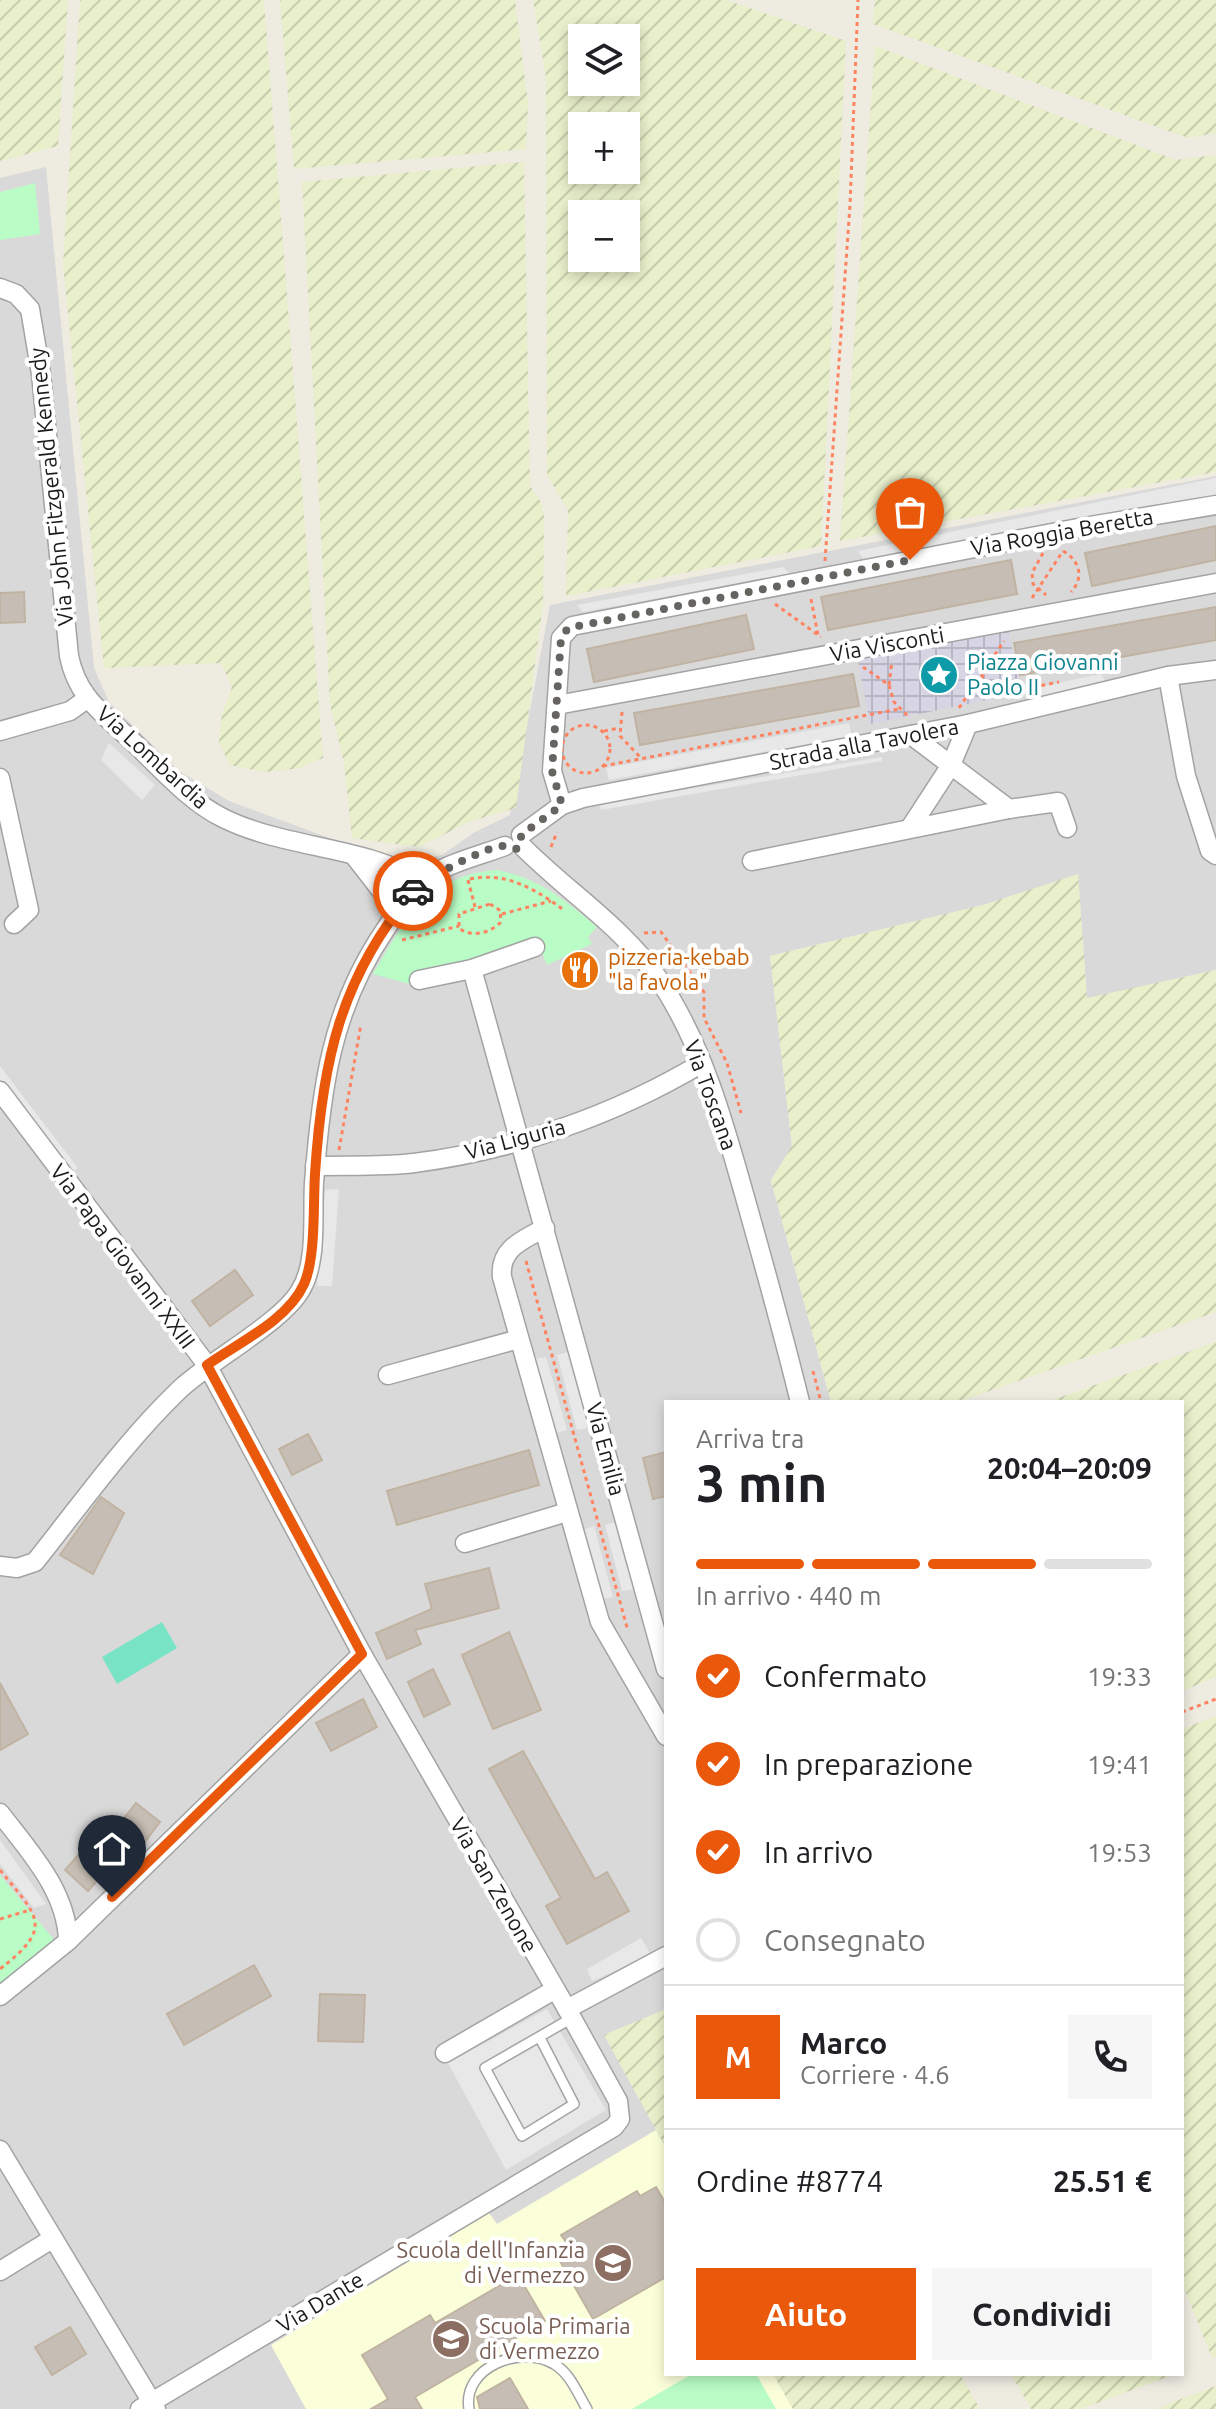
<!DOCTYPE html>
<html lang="it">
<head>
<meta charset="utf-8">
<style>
  :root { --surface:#fff; --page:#f6f6f6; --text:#202124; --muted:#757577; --line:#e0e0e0; --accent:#ea580c }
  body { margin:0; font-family:Ubuntu,sans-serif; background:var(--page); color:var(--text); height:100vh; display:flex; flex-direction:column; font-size:30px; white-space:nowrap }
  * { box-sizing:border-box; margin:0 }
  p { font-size:26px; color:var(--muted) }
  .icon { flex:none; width:44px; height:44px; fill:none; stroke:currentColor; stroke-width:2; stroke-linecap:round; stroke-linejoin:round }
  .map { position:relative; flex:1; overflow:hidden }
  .drawer { position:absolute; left:664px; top:1400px; width:520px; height:976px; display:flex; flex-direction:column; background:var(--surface); border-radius:0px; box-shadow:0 4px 12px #0003 }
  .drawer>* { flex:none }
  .controls { position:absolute; left:568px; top:24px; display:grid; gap:16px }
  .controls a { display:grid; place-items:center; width:72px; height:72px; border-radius:0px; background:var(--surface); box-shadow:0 4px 12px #0003; font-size:40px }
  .pin { position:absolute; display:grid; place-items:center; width:68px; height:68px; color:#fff; margin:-82px -34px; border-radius:50% 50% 50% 0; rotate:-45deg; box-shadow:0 0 8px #0007 }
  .pin .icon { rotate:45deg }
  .courier { position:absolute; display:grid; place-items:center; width:80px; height:80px; margin:-40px; border:6px solid #ea580c; border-radius:50%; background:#fff; color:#222; box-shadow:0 2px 10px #0007 }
  .headline em { font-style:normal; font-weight:700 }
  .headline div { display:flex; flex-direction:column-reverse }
  .headline { display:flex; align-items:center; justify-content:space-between; height:136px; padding:0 32px }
  h1 { font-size:52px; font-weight:700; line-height:60px }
  .bar { display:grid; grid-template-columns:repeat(4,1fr); gap:12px 8px; align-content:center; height:96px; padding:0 32px }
  .bar i { height:10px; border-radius:6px; background:var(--line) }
  .bar .selected { background:var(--accent) }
  .bar p { grid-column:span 4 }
  .line { display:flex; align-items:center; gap:20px; padding:0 32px; border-top:2px solid var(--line) }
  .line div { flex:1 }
  .round { display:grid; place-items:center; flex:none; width:84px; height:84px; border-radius:0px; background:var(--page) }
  ol { padding:0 32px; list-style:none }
  li { display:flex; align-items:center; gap:24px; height:88px }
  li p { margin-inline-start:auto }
  li .icon { padding:8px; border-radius:50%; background:var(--accent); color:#fff; stroke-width:4 }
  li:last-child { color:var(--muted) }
  li i { width:44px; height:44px; border:4px solid var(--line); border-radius:50% }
  .cta { display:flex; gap:16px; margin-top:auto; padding:16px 32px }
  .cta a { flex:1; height:92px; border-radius:0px; background:var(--accent); color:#fff; font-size:32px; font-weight:700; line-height:92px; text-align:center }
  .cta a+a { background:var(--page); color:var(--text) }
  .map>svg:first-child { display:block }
  .residential { fill:#dad9d9 }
  .education { fill:#fbffd9 }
  .farmland { fill:url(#farmland-furrows); fill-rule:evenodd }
  .park { fill:#b9fcc6 }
  .pitch { fill:#79e3c6 }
  .parking { fill:#e8e8e8 }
  .plaza { fill:url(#plaza-grid) }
  .building { fill:#c6beb4; stroke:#c0b3a2; stroke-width:2 }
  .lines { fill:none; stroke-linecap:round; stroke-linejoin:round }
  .service-casing { stroke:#a3a3a3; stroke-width:12 }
  .minor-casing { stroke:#a3a3a3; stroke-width:21 }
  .path { stroke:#ff8361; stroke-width:3; stroke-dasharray:4 4; stroke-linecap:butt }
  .service { stroke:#fff; stroke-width:9 }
  .minor { stroke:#fff; stroke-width:18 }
  .done { stroke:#666461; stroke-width:8; stroke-dasharray:0 14.4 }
  .route { stroke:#ea580c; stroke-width:10 }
  .labels { text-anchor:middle; stroke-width:8; stroke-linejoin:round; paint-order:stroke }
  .street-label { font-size:22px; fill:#1c1c1c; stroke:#fff }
  .culture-label { font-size:22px; fill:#0d838f; stroke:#fff; text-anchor:start }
  .food-label { font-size:22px; fill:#c56008; stroke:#fff; text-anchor:start }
  .education-label { font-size:22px; fill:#785e54; stroke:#fff; text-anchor:end }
</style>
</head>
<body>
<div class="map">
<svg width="1216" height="2409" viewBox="0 0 1216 2409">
  <defs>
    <pattern id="farmland-furrows" width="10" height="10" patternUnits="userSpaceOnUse" patternTransform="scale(2)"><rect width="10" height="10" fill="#e8efca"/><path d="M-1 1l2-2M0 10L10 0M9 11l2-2" fill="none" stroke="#c6ccad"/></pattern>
    <pattern id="plaza-grid" width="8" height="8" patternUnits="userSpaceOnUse" patternTransform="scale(2)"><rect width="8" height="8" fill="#d7d5e4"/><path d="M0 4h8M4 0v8" fill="none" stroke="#b8b6c3"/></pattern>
  </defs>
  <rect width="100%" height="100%" fill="#eeebe1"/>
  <!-- residential -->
  <path class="residential" d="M46 167 94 668 109 702 179 771 229 801 370 853 412 860 442 855 475 832 510 815 550 605 1216 476V970L1087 999 1078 875 983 905 770 956 792 1146 771 1181 831 1402H666V2009L604 2035 666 2148V2374H773L793 2409H0V178Z"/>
  <!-- education -->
  <path class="education" d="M656 2130 666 2148V2374H773L793 2409H306L271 2345 489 2213 497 2224Z"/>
  <!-- farmland -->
  <g class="farmland">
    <path d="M0 0H68L58 146 0 161Z"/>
    <path d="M80 0H264L323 758 300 768 265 772 230 765 219 743 222 714 232 687 221 663 104 668 63 264Z"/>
    <path d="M280 0H515L528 104 526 149 294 169Z"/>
    <path d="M533 0H726L846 41 821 546 566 596 568 510 547 475 546 77ZM582 38H626V82H582ZM582 126H626V170H582ZM582 214H626V258H582Z"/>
    <path d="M875 0H1216V133L1188 138 873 24Z"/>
    <path d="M875 46 1176 160 1216 155V472L840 541Z"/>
    <path d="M524 162 530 486 541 502 544 517 543 604 516 808 471 821 419 847 352 838 344 763 330 704 302 182Z"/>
    <path d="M1078 874 1087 998 1216 970V1312L958 1402H831L771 1180 792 1146 770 956 983 905Z"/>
    <path d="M1216 1342V1677L1182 1691V1402H1047Z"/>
    <path d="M1216 1716V2357L1212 2358 1182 2283V1729Z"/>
    <path d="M666 2009V2148L604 2035Z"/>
    <path d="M773 2374H960L980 2409H793Z"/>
    <path d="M1011 2374H1175L1081 2409H1031Z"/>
    <path d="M1216 2386V2409H1155Z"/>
  </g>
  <!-- park -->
  <g class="park">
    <path d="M35 183 40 234 0 240V192Z"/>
    <path d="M497 870C539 878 565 900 597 927L588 937 592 944 547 965 538 943 471 962 420 970 417 986 373 974C405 920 428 875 497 870Z"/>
    <path d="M0 1875 55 1941 0 1984Z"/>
    <path d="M692 2374H756L776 2409H632Z"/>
  </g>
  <!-- pitch -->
  <path class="pitch" d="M162 1622 177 1648 117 1684 102 1657Z"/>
  <!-- parking -->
  <g class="parking">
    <path d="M1216 478V498L864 560 858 551Z"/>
    <path d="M783 567 790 574 583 612 577 605Z"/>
    <path d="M1101 674 1105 681 1027 700 1038 687Z"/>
    <path d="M849 723 852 736 609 780 606 768Z"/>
    <path d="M109 743 155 785 142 800 101 760Z"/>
    <path d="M882 757V761L601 810 599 804Z"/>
    <path d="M0 1066 78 1168 68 1175 0 1083Z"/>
    <path d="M339 1189 332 1286H317L325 1190Z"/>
    <path d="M568 1352 591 1427 577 1430 557 1355Z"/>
    <path d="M546 1357 567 1430 557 1433 534 1359Z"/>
    <path d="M616 1522 635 1589 622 1591 605 1525Z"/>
    <path d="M594 1526 613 1597 604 1599 583 1530Z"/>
    <path d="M0 1840 46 1904 34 1908 0 1864Z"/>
    <path d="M641 1938 651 1955 592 1981 587 1969Z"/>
    <path d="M547 2009 606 2110 506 2170 448 2063Z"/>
  </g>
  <!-- plaza -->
  <path class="plaza" d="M1008 629 1022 693 870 724 857 657Z"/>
  <!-- building -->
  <g class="building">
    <path d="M1216 526V560L1092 586 1085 553Z"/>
    <path d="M1011 560 1017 594 828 630 821 597Z"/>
    <path d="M24 592 25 622 0 623V593Z"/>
    <path d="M1216 607V640L1020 675 1014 643Z"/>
    <path d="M746 615 754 649 594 682 587 649Z"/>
    <path d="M853 674 859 706 640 745 634 713Z"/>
    <path d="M235 1270 253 1295 210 1326 192 1301Z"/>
    <path d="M308 1434 322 1460 292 1475 279 1449Z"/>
    <path d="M529 1450 539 1485 397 1525 387 1491Z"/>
    <path d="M666 1452V1496L653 1499 643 1458Z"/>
    <path d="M101 1497 124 1513 93 1574 60 1555Z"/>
    <path d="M489 1568 499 1608 415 1630 421 1644 387 1659 376 1633 432 1609 425 1584Z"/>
    <path d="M509 1632 541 1710 493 1729 462 1655Z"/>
    <path d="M433 1669 450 1704 424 1717 408 1682Z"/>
    <path d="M0 1683 28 1734 0 1750Z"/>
    <path d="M363 1699 377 1727 331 1751 316 1723Z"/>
    <path d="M523 1751 595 1879 607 1872 629 1911 567 1944 546 1906 561 1898 489 1769Z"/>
    <path d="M136 1803 160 1822 144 1843 136 1837 88 1891 65 1870 97 1834 105 1842Z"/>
    <path d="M254 1965 271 1996 184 2045 167 2014Z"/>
    <path d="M320 1994 365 1995 363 2042 318 2041Z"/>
    <path d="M656 2187 666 2204V2277L593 2319 553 2249 566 2242 561 2235 637 2191 640 2196Z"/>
    <path d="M518 2275 545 2321 415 2397 422 2409H371L388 2399 362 2355 430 2315 435 2323Z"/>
    <path d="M70 2327 86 2354 52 2375 35 2347Z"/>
    <path d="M510 2378 528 2409H480L477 2397Z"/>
  </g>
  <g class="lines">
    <defs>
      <g id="service">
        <path d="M540 2038 574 2104 522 2136 485 2068 572 2018"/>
        <path d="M469 2409C462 2367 521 2344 554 2364 570 2373 578 2394 587 2409"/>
      </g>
      <g id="minor">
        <path d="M0 288 16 294 30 309 41 374 69 656C77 696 101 712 129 738 157 764 188 801 223 818 285 849 364 845 422 882"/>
        <path d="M1168 676 1186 776 1210 851 1216 855"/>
        <path d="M557 705 1216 583"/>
        <path d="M0 731 70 711 88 698"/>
        <path d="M0 778 29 910 14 924"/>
        <path d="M562 805 552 771 561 638 572 626 1078 528 1216 505"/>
        <path d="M1009 809 1058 802 1067 828"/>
        <path d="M910 828 951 765 968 724"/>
        <path d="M521 835 562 805 583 798 968 724 1168 676 1216 670"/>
        <path d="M521 845C567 892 623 926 660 981 705 1049 726 1130 748 1208 766 1272 784 1337 800 1402"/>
        <path d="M355 857 397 911"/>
        <path d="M752 861 1009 809 911 735"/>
        <path d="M472 969 666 1669"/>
        <path d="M419 980 472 969 535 947"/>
        <path d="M0 1091 207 1365 362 1654 68 1941 0 1996"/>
        <path d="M315 1166C348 1165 381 1167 414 1163 515 1150 615 1115 702 1063"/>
        <path d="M545 1228C522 1240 499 1249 502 1277L600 1622 666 1736"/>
        <path d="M388 1375 519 1339"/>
        <path d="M465 1543 567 1512"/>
        <path d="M0 1566 17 1568 35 1562C82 1503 125 1442 179 1390 211 1360 281 1323 300 1291 318 1263 312 1215 314 1183 321 1090 331 1009 385 930 396 914 406 894 421 882 443 864 479 856 505 846"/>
        <path d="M0 1813C29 1851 67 1891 68 1941"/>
        <path d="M567 2009 666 1956"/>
        <path d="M445 2053 554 1990"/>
        <path d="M0 2150 156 2409"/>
        <path d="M0 2271 52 2239"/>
        <path d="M140 2409 614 2127 620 2119 618 2101 567 2009 362 1654"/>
      </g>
    </defs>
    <!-- service casing -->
    <use href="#service" class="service-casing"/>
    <!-- minor casing -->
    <use href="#minor" class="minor-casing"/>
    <!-- path -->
    <g class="path">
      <path d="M1063 551C1079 560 1085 577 1071 592"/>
      <path d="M1043 553 1032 573 1033 584 1046 595"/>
      <path d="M825 561 850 205 858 0"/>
      <path d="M1032 598 1063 551"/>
      <path d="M811 599 818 635"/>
      <path d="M775 604 821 637"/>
      <path d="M863 667 889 685 894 702 910 718"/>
      <path d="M981 675 1001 693"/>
      <path d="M889 685 892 661"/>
      <path d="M1002 693 1059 682"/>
      <path d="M959 708 1004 641"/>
      <path d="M622 712 620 736 642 759"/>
      <circle cx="586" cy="749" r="24"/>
      <path d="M604 731 619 728"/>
      <path d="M603 766 899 709"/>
      <path d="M551 847 557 832"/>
      <path d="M470 879C506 871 537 890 565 911"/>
      <path d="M468 880 475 907"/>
      <path d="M490 904 501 911 500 923C490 933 471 938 459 928V914Z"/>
      <path d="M502 914 551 901"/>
      <path d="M414 922 452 886"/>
      <path d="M644 933 661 932 704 992V1018L727 1063 741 1113"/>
      <path d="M402 940 459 926"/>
      <path d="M339 1150 361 1024"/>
      <path d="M526 1261 628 1631"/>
      <path d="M813 1371 821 1402"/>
      <path d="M1182 1712 1216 1699"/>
      <path d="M0 1870C39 1918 54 1927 0 1969"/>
      <path d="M0 1919 30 1910"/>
    </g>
    <!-- service -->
    <use href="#service" class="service"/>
    <!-- minor -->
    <use href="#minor" class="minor"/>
  </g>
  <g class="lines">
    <!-- done -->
    <path class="done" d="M413 891C424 879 489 845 504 846 509 847 512 849 516 849L521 845V835L562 805 552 771 561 638 568 628 910 560"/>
    <!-- route -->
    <path class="route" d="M112 1897 362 1654 207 1365C238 1343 288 1320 304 1284 316 1257 313 1204 315 1174 322 1063 340 978 413 891"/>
  </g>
  <!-- icons -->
  <defs>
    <symbol id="sight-disc" viewBox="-11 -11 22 22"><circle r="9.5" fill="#0f9aa8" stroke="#fff"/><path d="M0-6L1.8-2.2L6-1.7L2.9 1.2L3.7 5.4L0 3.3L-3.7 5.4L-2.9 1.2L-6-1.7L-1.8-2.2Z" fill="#fff"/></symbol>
    <symbol id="restaurant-disc" viewBox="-11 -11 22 22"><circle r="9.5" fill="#e8710a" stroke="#fff"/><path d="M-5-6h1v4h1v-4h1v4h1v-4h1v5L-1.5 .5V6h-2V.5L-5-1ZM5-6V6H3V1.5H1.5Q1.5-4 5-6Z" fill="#fff"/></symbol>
    <symbol id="school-disc" viewBox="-11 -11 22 22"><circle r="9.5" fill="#8d6e63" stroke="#fff"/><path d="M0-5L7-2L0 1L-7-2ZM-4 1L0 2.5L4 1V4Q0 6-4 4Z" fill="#fff"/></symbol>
  </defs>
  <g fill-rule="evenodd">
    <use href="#sight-disc" x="917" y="653" width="44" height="44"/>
    <use href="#restaurant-disc" x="558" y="948" width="44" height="44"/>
    <use href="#school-disc" x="591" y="2241" width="44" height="44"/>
    <use href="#school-disc" x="429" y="2317" width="44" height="44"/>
  </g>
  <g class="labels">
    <!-- street labels -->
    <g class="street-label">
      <text transform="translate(51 487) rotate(-96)" y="8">Via John Fitzgerald Kennedy</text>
      <text transform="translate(1062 532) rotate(-10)" y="8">Via Roggia Beretta</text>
      <text transform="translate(887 644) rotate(-10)" y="8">Via Visconti</text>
      <text transform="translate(864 744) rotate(-11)" y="8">Strada alla Tavolera</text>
      <text transform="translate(153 757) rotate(42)" y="8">Via Lombardia</text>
      <text transform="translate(711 1095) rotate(70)" y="8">Via Toscana</text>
      <text transform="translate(515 1139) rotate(-15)" y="8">Via Liguria</text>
      <text transform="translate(123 1256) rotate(53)" y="8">Via Papa Giovanni XXIII</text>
      <text transform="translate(606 1449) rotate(75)" y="8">Via Emilia</text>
      <text transform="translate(494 1885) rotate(60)" y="8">Via San Zenone</text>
      <text transform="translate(320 2302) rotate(-31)" y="8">Via Dante</text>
    </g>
    <!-- culture labels -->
    <g class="culture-label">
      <text x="967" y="670">Piazza Giovanni<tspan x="967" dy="25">Paolo II</tspan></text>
    </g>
    <!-- food labels -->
    <g class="food-label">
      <text x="608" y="965">pizzeria-kebab<tspan x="608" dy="25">"la favola"</tspan></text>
    </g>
    <!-- education labels -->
    <g class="education-label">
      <text x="585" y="2258">Scuola dell'Infanzia<tspan x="585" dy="25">di Vermezzo</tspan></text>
      <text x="479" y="2334" text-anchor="start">Scuola Primaria<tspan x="479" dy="25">di Vermezzo</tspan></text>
    </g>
  </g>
</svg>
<div class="controls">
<a><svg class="icon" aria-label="layers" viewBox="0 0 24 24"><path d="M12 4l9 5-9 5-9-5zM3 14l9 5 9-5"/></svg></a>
<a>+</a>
<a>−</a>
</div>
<div class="pin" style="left:910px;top:560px;background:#ea580c"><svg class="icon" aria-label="bag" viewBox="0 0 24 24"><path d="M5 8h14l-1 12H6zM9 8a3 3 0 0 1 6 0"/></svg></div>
<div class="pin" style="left:112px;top:1897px;background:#1f2937"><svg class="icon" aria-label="home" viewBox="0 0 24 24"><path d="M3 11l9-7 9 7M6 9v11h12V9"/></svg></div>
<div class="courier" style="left:413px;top:891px"><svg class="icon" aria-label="car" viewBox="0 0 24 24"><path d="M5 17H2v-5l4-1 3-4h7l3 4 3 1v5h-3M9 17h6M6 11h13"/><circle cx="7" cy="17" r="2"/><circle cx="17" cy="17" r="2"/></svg></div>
<section class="drawer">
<div class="headline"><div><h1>3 min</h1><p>Arriva tra</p></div><em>20:04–20:09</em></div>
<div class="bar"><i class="selected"></i><i class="selected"></i><i class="selected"></i><i></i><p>In arrivo · 440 m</p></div>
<ol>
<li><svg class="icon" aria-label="check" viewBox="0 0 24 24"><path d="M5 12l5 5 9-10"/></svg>Confermato<p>19:33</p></li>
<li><svg class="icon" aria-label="check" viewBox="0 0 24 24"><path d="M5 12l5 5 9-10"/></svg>In preparazione<p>19:41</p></li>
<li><svg class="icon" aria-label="check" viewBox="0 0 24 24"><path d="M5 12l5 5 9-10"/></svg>In arrivo<p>19:53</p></li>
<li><i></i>Consegnato</li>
</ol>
<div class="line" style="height:144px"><b class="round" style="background:var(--accent);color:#fff">M</b><div><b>Marco</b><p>Corriere · 4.6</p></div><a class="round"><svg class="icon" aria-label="phone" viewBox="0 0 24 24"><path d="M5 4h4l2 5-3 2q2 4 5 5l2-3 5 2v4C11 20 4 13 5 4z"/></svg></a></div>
<div class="line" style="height:104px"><div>Ordine #8774</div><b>25.51 €</b></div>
<div class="cta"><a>Aiuto</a><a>Condividi</a></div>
</section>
</div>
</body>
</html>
